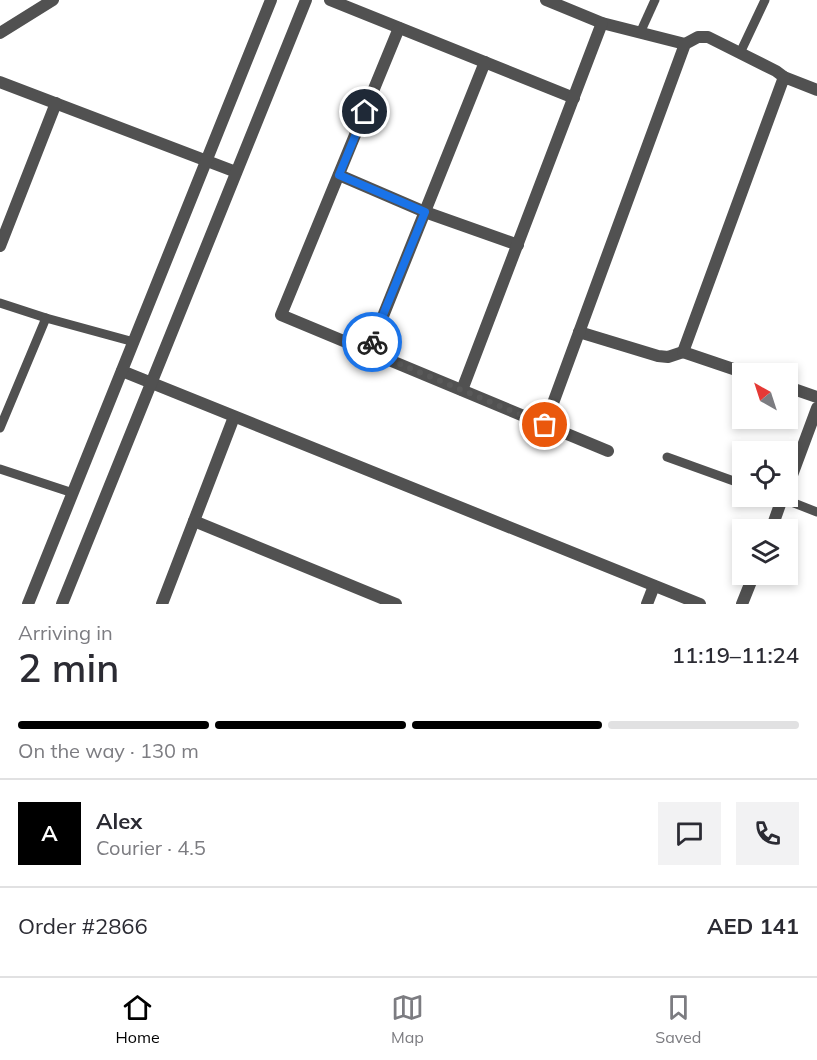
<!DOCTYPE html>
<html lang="en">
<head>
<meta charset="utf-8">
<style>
  :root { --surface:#fff; --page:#f2f2f3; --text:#2b2b33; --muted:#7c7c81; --line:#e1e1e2; --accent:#000 }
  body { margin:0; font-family:Mulish,sans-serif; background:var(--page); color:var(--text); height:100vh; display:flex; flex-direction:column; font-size:22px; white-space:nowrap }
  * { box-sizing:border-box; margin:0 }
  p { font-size:20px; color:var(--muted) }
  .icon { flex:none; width:33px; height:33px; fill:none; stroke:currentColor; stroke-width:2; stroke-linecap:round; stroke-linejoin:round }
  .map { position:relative; height:604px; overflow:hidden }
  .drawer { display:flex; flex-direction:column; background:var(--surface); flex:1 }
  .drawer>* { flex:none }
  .needle { width:39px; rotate:321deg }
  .buttons { position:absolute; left:732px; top:363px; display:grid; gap:12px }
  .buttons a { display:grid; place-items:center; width:66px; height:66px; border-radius:0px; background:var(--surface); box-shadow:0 3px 9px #0003; font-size:30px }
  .pin { position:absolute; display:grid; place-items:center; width:51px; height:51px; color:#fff; margin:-26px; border:3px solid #fff; border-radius:50%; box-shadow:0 2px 6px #0007 }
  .courier { position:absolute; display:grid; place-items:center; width:60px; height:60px; margin:-30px; border:4px solid #1a73e8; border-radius:50%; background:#fff; color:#222; box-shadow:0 2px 8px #0007 }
  .summary em { font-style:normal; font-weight:600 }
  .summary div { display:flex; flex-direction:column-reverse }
  .summary { display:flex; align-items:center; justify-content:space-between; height:102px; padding:0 18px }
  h1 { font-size:39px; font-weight:600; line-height:45px }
  .bar { display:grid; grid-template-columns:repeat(4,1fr); gap:9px 6px; align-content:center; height:72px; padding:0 18px }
  .bar i { height:8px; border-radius:4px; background:var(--line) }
  .bar .on { background:var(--accent) }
  .bar p { grid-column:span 4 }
  .line { display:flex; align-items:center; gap:15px; padding:0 18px; border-top:2px solid var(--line) }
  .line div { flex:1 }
  .round { display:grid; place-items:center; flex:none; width:63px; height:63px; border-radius:0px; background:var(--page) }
  .dock { display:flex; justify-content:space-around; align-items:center; height:84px; border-top:2px solid var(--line); background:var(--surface); font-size:16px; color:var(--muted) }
  .dock a { display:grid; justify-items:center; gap:3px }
  .dock .on { color:var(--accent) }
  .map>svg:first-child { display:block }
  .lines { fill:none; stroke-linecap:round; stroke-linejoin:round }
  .service { stroke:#515151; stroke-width:9 }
  .minor { stroke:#515151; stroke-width:12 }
  .done { stroke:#595959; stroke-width:6; stroke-dasharray:0 10.8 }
  .route { stroke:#1a73e8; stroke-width:8 }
</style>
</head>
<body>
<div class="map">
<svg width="817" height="604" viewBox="0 0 817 604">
  <rect width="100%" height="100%" fill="#fff"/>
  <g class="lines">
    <!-- service -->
    <g class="service">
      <path d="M640 33 655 0"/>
      <path d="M740 53 765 0"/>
      <path d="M0 303 46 318 134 342"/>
      <path d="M0 428 46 318"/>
      <path d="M667 457 742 484"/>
      <path d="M0 469 73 493"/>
      <path d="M776 496 817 512"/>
    </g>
    <!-- minor -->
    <g class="minor">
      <path d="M330 0 574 98"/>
      <path d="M546 0 602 23 685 44"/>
      <path d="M399 28 281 315 608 451"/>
      <path d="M0 33 53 0"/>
      <path d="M0 82 236 172"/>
      <path d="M339 175 425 212 518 245"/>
      <path d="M0 246 56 103"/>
      <path d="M579 332 658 356 668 357 683 352"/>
      <path d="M369 351 485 62"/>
      <path d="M122 371 700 604"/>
      <path d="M748 374 683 352 784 77 817 90"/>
      <path d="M788 387 817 397"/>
      <path d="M462 390 602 23"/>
      <path d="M545 425 685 44 698 37H708L776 71 784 77"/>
      <path d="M788 486 817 408"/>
      <path d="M194 521 396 604"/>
      <path d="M771 530 783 496"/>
      <path d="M28 604 271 0"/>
      <path d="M62 604 306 0"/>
      <path d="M162 604 234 417"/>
      <path d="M647 604 654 586"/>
      <path d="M742 604 754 574"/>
    </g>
  </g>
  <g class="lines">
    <!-- done -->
    <path class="done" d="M372 342 369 351 545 425"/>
    <!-- route -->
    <path class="route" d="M365 112 339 175 425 212 372 342"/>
  </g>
</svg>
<div class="buttons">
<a><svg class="needle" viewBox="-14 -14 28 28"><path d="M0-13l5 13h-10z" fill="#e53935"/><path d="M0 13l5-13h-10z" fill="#7c7c81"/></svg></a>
<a><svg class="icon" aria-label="locate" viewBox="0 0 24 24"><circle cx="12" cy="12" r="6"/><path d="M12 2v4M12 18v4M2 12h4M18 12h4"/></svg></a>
<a><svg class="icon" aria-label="layers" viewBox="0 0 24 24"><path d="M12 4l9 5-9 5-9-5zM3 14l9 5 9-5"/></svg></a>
</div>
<div class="pin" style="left:545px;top:425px;background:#ea580c"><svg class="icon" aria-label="bag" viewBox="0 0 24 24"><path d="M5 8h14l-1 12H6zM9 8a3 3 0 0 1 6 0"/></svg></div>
<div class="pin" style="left:365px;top:112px;background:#1f2937"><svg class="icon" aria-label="home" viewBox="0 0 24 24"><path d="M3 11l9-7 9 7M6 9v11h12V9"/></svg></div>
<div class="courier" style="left:372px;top:342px"><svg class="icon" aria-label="bike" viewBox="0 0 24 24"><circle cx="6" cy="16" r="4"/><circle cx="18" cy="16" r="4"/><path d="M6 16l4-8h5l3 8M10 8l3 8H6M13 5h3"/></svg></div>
</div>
<section class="drawer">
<div class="summary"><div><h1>2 min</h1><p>Arriving in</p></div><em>11:19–11:24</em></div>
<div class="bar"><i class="on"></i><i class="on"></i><i class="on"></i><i></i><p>On the way · 130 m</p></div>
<div class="line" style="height:108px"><b class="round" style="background:var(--accent);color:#fff">A</b><div><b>Alex</b><p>Courier · 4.5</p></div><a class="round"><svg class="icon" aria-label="chat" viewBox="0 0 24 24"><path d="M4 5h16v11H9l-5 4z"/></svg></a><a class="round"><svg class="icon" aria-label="phone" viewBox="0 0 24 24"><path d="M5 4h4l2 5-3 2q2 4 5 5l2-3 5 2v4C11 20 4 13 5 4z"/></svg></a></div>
<div class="line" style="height:78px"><div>Order #2866</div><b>AED 141</b></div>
</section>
<nav class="dock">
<a class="on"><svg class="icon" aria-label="home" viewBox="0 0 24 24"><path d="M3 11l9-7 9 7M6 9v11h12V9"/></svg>Home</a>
<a><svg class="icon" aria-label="map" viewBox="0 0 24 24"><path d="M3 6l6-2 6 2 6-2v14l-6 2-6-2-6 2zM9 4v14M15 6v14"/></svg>Map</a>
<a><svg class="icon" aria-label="saved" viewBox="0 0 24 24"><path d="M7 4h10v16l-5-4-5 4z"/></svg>Saved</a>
</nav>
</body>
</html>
